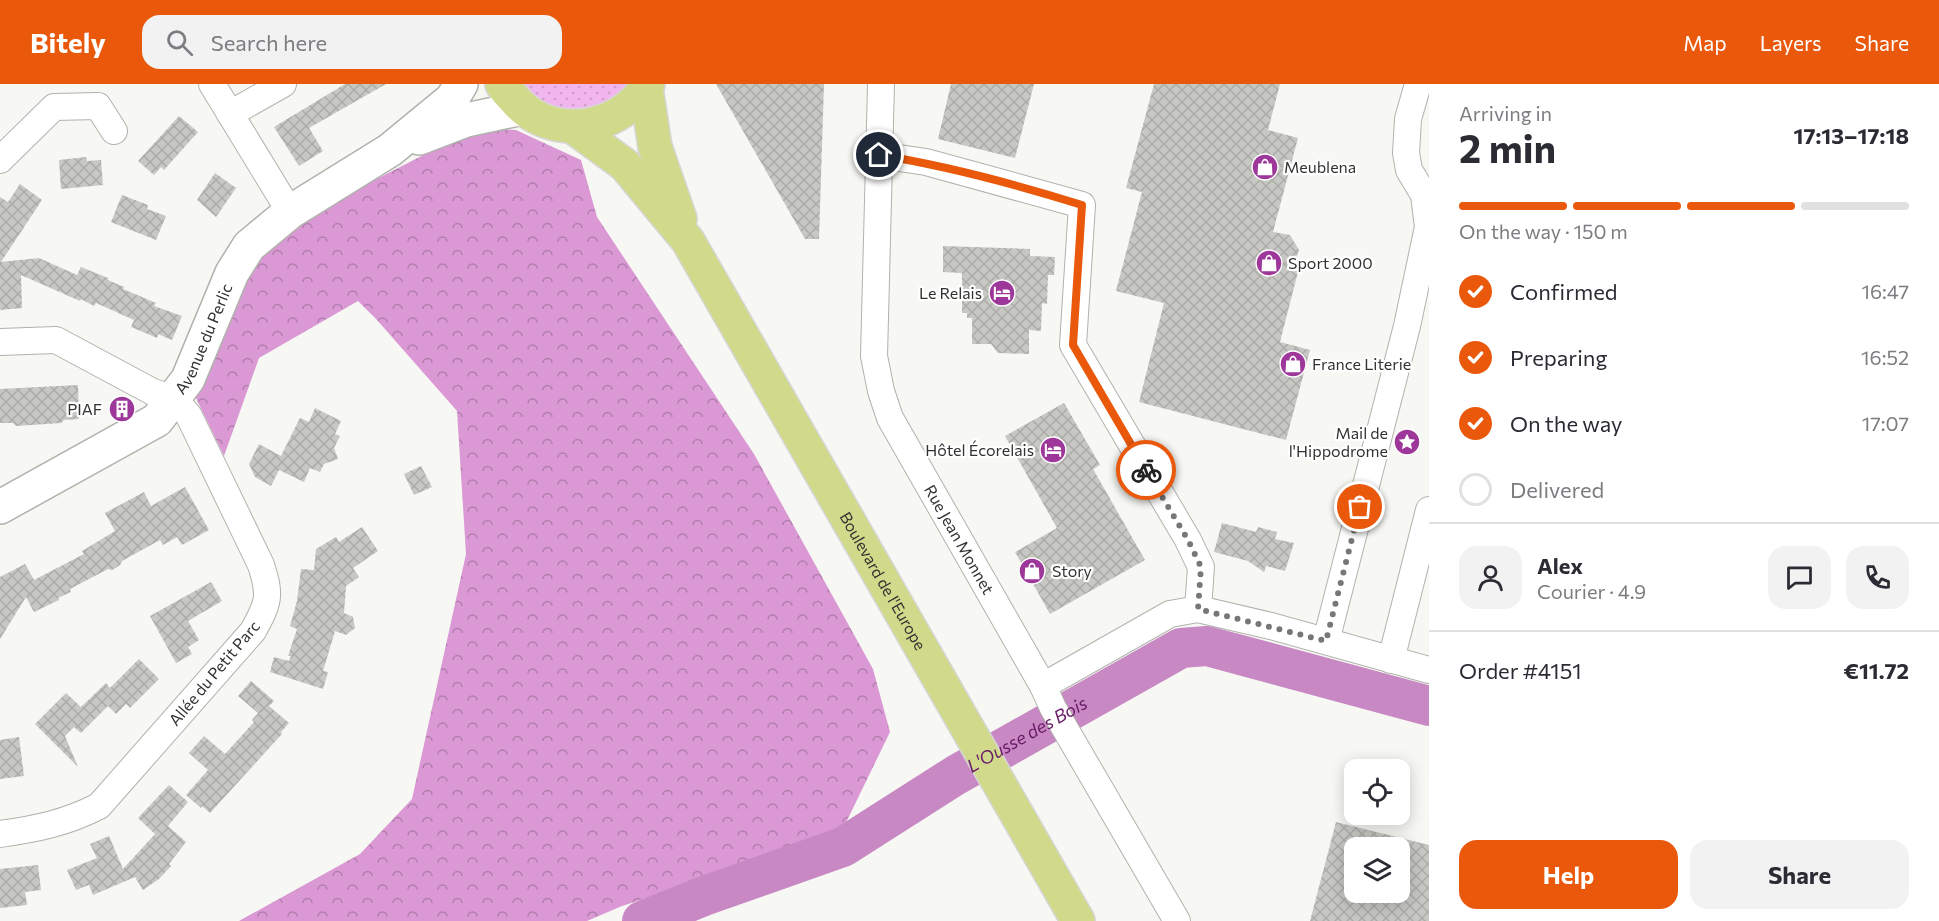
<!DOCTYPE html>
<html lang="en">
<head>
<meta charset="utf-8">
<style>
  :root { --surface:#fff; --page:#f2f2f3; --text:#2b2b33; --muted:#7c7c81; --line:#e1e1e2; --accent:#ea580c }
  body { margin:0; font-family:Commissioner,sans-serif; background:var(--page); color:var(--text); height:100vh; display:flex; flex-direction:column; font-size:22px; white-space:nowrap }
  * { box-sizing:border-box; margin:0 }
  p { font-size:20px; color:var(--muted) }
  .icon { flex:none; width:33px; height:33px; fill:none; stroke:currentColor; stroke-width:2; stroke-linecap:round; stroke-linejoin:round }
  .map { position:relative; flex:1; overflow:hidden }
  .panel { display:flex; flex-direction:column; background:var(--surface); width:510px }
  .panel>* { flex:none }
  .buttons { position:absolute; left:1344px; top:675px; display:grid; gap:12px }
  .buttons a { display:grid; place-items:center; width:66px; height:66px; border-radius:12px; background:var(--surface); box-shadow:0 3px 15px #0003; font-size:30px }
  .pin { position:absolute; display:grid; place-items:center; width:51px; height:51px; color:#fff; margin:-26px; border:3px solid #fff; border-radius:50%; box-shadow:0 2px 6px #0007 }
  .courier { position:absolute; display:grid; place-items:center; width:60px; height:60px; margin:-30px; border:4px solid #ea580c; border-radius:50%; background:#fff; color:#222; box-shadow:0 2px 8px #0007 }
  .headline em { font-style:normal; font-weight:700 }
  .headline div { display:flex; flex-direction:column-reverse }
  .headline { display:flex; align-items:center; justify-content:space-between; height:102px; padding:0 30px }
  h1 { font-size:39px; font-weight:700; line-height:45px }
  .bar { display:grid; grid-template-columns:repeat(4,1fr); gap:9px 6px; align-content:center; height:72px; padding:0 30px }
  .bar i { height:8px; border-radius:4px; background:var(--line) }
  .bar .active { background:var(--accent) }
  .bar p { grid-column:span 4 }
  .line { display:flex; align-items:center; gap:15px; padding:0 30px; border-top:2px solid var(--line) }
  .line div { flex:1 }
  .round { display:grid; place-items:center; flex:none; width:63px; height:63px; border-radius:18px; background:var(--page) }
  ol { padding:0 30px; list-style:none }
  li { display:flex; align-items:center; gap:18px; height:66px }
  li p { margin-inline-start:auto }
  li .icon { padding:6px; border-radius:50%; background:var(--accent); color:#fff; stroke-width:4 }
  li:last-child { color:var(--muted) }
  li i { width:33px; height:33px; border:3px solid var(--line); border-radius:50% }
  .action { display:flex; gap:12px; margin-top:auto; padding:12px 30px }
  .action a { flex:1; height:69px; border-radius:18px; background:var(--accent); color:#fff; font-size:24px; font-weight:700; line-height:69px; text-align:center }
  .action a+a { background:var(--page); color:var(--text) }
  header { display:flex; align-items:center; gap:36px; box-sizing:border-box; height:84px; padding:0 30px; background:var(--accent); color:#fff }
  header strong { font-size:28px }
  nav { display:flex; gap:33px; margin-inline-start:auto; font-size:21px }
  .search { width:420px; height:54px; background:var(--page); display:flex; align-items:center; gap:15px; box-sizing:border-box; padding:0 21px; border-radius:18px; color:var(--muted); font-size:22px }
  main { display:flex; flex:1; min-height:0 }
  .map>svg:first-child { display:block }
  .green { fill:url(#green-dots) }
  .forest { fill:url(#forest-crowns) }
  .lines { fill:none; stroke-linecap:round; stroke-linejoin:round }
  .river { stroke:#c888c4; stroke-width:40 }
  .building { fill:url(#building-cross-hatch); fill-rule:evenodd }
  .minor-casing { stroke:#b1b2ad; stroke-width:28 }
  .tertiary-casing { stroke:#b1b2ad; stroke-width:36 }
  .primary-casing { stroke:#d6d6d6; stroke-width:36 }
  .minor { stroke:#fff; stroke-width:26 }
  .tertiary { stroke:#fff; stroke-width:33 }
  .primary { stroke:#d1da8b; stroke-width:33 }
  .done { stroke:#777875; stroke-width:6; stroke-dasharray:0 10.8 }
  .route { stroke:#ea580c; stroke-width:8 }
  .labels { text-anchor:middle; stroke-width:4.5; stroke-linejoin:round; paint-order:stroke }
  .poi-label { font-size:16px; fill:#323331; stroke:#fff; text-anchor:start }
  .street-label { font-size:16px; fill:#323331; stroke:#fff }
  .water-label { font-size:18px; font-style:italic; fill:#681c67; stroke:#fff }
</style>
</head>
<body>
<header>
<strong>Bitely</strong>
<div class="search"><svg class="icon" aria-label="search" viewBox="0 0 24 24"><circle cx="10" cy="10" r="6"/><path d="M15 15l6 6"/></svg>Search here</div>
<nav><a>Map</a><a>Layers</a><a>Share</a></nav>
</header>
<main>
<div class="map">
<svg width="1429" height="837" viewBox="0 0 1429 837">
  <defs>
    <pattern id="green-dots" width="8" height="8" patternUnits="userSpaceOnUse" patternTransform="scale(1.5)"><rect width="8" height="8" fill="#f2b6ee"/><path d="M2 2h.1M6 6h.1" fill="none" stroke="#d09dcd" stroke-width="1.8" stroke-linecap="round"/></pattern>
    <pattern id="forest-crowns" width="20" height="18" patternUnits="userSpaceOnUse" patternTransform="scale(1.5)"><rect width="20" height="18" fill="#da98d5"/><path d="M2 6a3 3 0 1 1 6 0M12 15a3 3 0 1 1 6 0" fill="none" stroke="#b17dad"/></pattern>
    <pattern id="building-cross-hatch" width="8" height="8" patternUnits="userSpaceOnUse" patternTransform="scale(1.5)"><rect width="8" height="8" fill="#c7c8c3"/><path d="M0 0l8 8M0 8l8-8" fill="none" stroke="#abaca8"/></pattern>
  </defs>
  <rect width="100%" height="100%" fill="#f7f8f3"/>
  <!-- green -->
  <path class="green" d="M519 0H628C611 25 568 36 541 19 533 14 526 6 519 0Z"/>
  <!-- forest -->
  <path class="forest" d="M476 44 516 46 581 76 597 133 754 370 873 585 890 648 839 753 622 822 587 837H239L360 770 412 715 466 470 457 327 377 236 358 217 259 274 224 372 194 310 251 183 300 138 363 102Z"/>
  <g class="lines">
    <!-- river -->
    <path class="river" id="s1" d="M642 837 704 812 843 763 956 691 1181 564 1207 562 1429 622"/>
  </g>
  <!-- building -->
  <g class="building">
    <path d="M345 0H386L309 44 323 67 299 82 274 43Z"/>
    <path d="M716 0H824L819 155H805Z"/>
    <path d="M951 0H1034L1015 74 938 55Z"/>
    <path d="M1154 0H1280L1268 46 1298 54 1273 148 1290 151 1299 166 1295 177 1299 184 1280 258 1310 266 1286 356 1139 318 1164 219 1116 207 1142 108 1126 104Z"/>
    <path d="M179 32 198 48 164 86 161 83 154 91 138 77Z"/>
    <path d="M86 73 87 77 101 76 103 101 61 105 59 76Z"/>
    <path d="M215 89 236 104 216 133 197 116Z"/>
    <path d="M20 100 42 116 1 178 39 174 77 191 81 183 108 194V196L124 203 123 205 156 219 154 222 182 232 172 256 158 250 157 254 131 243 134 236 96 219 94 222 81 215 80 217 21 191 22 224 0 226V113L8 118Z"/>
    <path d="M122 111 148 121 147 125 166 132 156 156 111 138Z"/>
    <path d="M943 162 1030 165V172L1055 173 1054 191H1048L1047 220 1042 219 1041 247 1029 246V270L998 269 991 260H972V234H967V229H962V189L943 188Z"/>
    <path d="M78 301 79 335 64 336 61 339 16 342 13 339H0V305Z"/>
    <path d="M1064 319 1100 381 1093 385 1145 476 1050 530 1015 468 1057 444 1005 352Z"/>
    <path d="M315 324 341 337 335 350 340 352 334 364 338 375 324 380 320 388 310 384 304 398 279 386 271 402 255 393 249 380 259 360 281 372 300 334 309 338Z"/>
    <path d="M421 382 432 403 414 411 404 390Z"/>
    <path d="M185 403 209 446 182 461 177 453 163 461 160 456 122 477 120 481 112 486 108 485 70 505 71 508 58 514 59 516 34 528 26 513 0 555V493L25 480 34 496 84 470 82 467 115 447 105 429 144 408 151 422Z"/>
    <path d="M1222 439 1256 448 1258 443 1277 448 1275 455 1294 459 1285 487 1266 482 1264 488 1248 477 1214 468Z"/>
    <path d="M362 443 378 467 353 484 359 493 346 502 344 529 353 533 355 544 346 551 335 547 323 587 328 588 323 605 270 588 274 573 289 577 291 572H288L297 545 290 542 297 517 301 485 314 486 316 465 336 453 339 458Z"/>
    <path d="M211 498 222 517 188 537 199 556 188 563 192 570 176 579 150 532Z"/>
    <path d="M139 575 159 595 130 624 126 620 116 630 108 622 81 649 74 643 65 652 78 683 35 640 66 609 81 623 106 599 110 604Z"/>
    <path d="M251 597 274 617 269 622 289 639 281 648 282 650 210 729 202 722 201 724 186 711 208 686 189 669 204 652 225 670 254 638 252 636 258 629 238 612Z"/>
    <path d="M19 653 24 692 0 695V656Z"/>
    <path d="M169 701 188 718 168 742 186 758 169 780 171 782 159 795 143 806 135 793 93 811 89 801 76 806 67 786 97 774 90 760 109 752 123 785 155 750 138 734Z"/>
    <path d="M1336 738 1429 761V837H1310ZM1354 764H1400V808H1354Z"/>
    <path d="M38 781 41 806 25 808 27 821 0 824V785Z"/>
  </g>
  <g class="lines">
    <defs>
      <g id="minor">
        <path d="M212 0 290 128"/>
        <path id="s2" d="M881 0 874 272 881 307 890 334 1043 602 1053 624 1177 837"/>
        <path d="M230 30 283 0"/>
        <path d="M879 71 926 78 1082 121 1073 261 1188 456 1201 483 1198 525"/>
        <path d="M0 76 54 23 98 22 114 47"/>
        <path d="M0 258 56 256 153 308 175 315 189 332 261 481C271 512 269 518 253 547L99 722C66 739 36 745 0 750"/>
        <path d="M1326 557 1407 242 1428 143 1424 111 1409 86 1406 69 1408 35 1418 0"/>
        <path d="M1391 576 1429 426"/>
        <path d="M1043 602 1170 530 1198 525 1271 542 1429 586"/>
      </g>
      <g id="tertiary">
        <path d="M419 54 466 36 523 24"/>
        <path id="s3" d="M0 423 157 336 188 295 232 189 249 162 290 128 390 66 452 15 461 0"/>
      </g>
      <g id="primary">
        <path d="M502 0C506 7 512 12 517 18 549 53 606 48 637 15 641 10 645 6 648 0"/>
        <path d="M646 4 655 63 680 135"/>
        <path id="s4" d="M573 43 625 81 688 157 1078 837"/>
      </g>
    </defs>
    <!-- minor casing -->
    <use href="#minor" class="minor-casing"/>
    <!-- tertiary casing -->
    <use href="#tertiary" class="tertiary-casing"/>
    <!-- primary casing -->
    <use href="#primary" class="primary-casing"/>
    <!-- minor -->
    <use href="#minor" class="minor"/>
    <!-- tertiary -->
    <use href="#tertiary" class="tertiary"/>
    <!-- primary -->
    <use href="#primary" class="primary"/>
  </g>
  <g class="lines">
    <!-- done -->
    <path class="done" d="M1146 386 1188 456 1201 483 1198 525 1326 557 1360 423"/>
    <!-- route -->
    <path class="route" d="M879 71C948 82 1015 100 1082 121L1073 261 1146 386"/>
  </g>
  <!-- icons -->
  <defs>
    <symbol id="shop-disc" viewBox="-11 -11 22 22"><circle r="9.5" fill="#9d379a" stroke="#fff"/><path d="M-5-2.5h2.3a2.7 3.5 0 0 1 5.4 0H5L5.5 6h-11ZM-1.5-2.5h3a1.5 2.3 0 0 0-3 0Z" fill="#fff"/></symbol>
    <symbol id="hotel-disc" viewBox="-11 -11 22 22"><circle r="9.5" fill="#9d379a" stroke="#fff"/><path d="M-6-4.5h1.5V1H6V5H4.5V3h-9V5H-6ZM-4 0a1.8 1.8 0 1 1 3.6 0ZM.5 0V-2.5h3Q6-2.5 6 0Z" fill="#fff"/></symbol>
    <symbol id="building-disc" viewBox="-11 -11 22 22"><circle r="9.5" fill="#9d379a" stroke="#fff"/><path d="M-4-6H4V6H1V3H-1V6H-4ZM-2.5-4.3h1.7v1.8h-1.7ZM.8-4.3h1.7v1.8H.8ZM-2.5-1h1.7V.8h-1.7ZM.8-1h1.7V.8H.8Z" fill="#fff"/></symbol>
    <symbol id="sight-disc" viewBox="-11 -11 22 22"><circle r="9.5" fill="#9d379a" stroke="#fff"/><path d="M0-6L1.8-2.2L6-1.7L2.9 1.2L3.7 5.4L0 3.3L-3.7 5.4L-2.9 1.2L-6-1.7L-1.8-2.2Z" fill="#fff"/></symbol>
  </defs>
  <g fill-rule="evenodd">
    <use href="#shop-disc" x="1250" y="68" width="30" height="30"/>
    <use href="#shop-disc" x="1254" y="164" width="30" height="30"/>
    <use href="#hotel-disc" x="987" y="194" width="30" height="30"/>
    <use href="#shop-disc" x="1278" y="265" width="30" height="30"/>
    <use href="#building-disc" x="107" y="310" width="30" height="30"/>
    <use href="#sight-disc" x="1392" y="343" width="30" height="30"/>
    <use href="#hotel-disc" x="1038" y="351" width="30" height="30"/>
    <use href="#shop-disc" x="1017" y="472" width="30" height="30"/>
  </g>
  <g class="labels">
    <!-- poi labels -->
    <g class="poi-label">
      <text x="1284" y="89">Meublena</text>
      <text x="1288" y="185">Sport 2000</text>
      <text x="982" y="215" text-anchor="end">Le Relais</text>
      <text x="1312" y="286">France Literie</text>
      <text x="102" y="331" text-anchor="end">PIAF</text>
      <text x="1388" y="355" text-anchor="end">Mail de<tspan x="1388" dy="18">l'Hippodrome</tspan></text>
      <text x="1034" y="372" text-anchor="end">Hôtel Écorelais</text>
      <text x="1052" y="493">Story</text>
    </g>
    <!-- street labels -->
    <g class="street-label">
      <text dy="6" stroke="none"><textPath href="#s3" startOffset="274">Avenue du Perlic</textPath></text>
      <text dy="6" stroke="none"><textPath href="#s2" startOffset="476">Rue Jean Monnet</textPath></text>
      <text dy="6" stroke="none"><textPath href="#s4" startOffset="555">Boulevard de l'Europe</textPath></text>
      <text transform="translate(214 589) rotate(-50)" y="6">Allée du Petit Parc</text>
    </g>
    <!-- water labels -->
    <g class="water-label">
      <text dy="6" stroke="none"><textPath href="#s1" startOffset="430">L'Ousse des Bois</textPath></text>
    </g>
  </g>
</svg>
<div class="buttons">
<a><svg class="icon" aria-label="locate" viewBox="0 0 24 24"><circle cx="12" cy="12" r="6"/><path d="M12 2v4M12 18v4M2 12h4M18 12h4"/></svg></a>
<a><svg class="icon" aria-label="layers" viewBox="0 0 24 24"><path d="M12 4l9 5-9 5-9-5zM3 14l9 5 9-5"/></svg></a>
</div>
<div class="pin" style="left:1360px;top:423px;background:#ea580c"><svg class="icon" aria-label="bag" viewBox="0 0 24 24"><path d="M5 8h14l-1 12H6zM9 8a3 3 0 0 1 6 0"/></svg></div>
<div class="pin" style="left:879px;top:71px;background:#1f2937"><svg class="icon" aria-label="home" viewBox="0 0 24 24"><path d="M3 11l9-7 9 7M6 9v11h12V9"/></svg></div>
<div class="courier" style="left:1146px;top:386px"><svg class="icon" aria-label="bike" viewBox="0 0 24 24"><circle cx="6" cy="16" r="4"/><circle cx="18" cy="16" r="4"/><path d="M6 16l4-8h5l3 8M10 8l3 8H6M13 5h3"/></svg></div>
</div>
<section class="panel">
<div class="headline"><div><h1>2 min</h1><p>Arriving in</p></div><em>17:13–17:18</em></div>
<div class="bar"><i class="active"></i><i class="active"></i><i class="active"></i><i></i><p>On the way · 150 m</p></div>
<ol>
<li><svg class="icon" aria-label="check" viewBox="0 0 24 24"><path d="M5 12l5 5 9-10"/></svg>Confirmed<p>16:47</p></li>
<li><svg class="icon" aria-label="check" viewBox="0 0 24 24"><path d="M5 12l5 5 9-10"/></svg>Preparing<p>16:52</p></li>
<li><svg class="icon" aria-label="check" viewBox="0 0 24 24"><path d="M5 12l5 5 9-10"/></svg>On the way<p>17:07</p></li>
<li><i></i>Delivered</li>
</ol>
<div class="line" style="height:108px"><a class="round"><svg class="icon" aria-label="person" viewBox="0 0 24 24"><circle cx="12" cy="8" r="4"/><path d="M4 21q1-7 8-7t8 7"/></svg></a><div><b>Alex</b><p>Courier · 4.9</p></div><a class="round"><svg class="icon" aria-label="chat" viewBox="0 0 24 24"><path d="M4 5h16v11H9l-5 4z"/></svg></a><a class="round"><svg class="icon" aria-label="phone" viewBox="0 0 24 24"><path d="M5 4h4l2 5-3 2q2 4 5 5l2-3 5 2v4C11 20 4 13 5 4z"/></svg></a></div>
<div class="line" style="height:78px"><div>Order #4151</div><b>€11.72</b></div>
<div class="action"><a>Help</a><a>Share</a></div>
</section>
</main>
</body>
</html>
